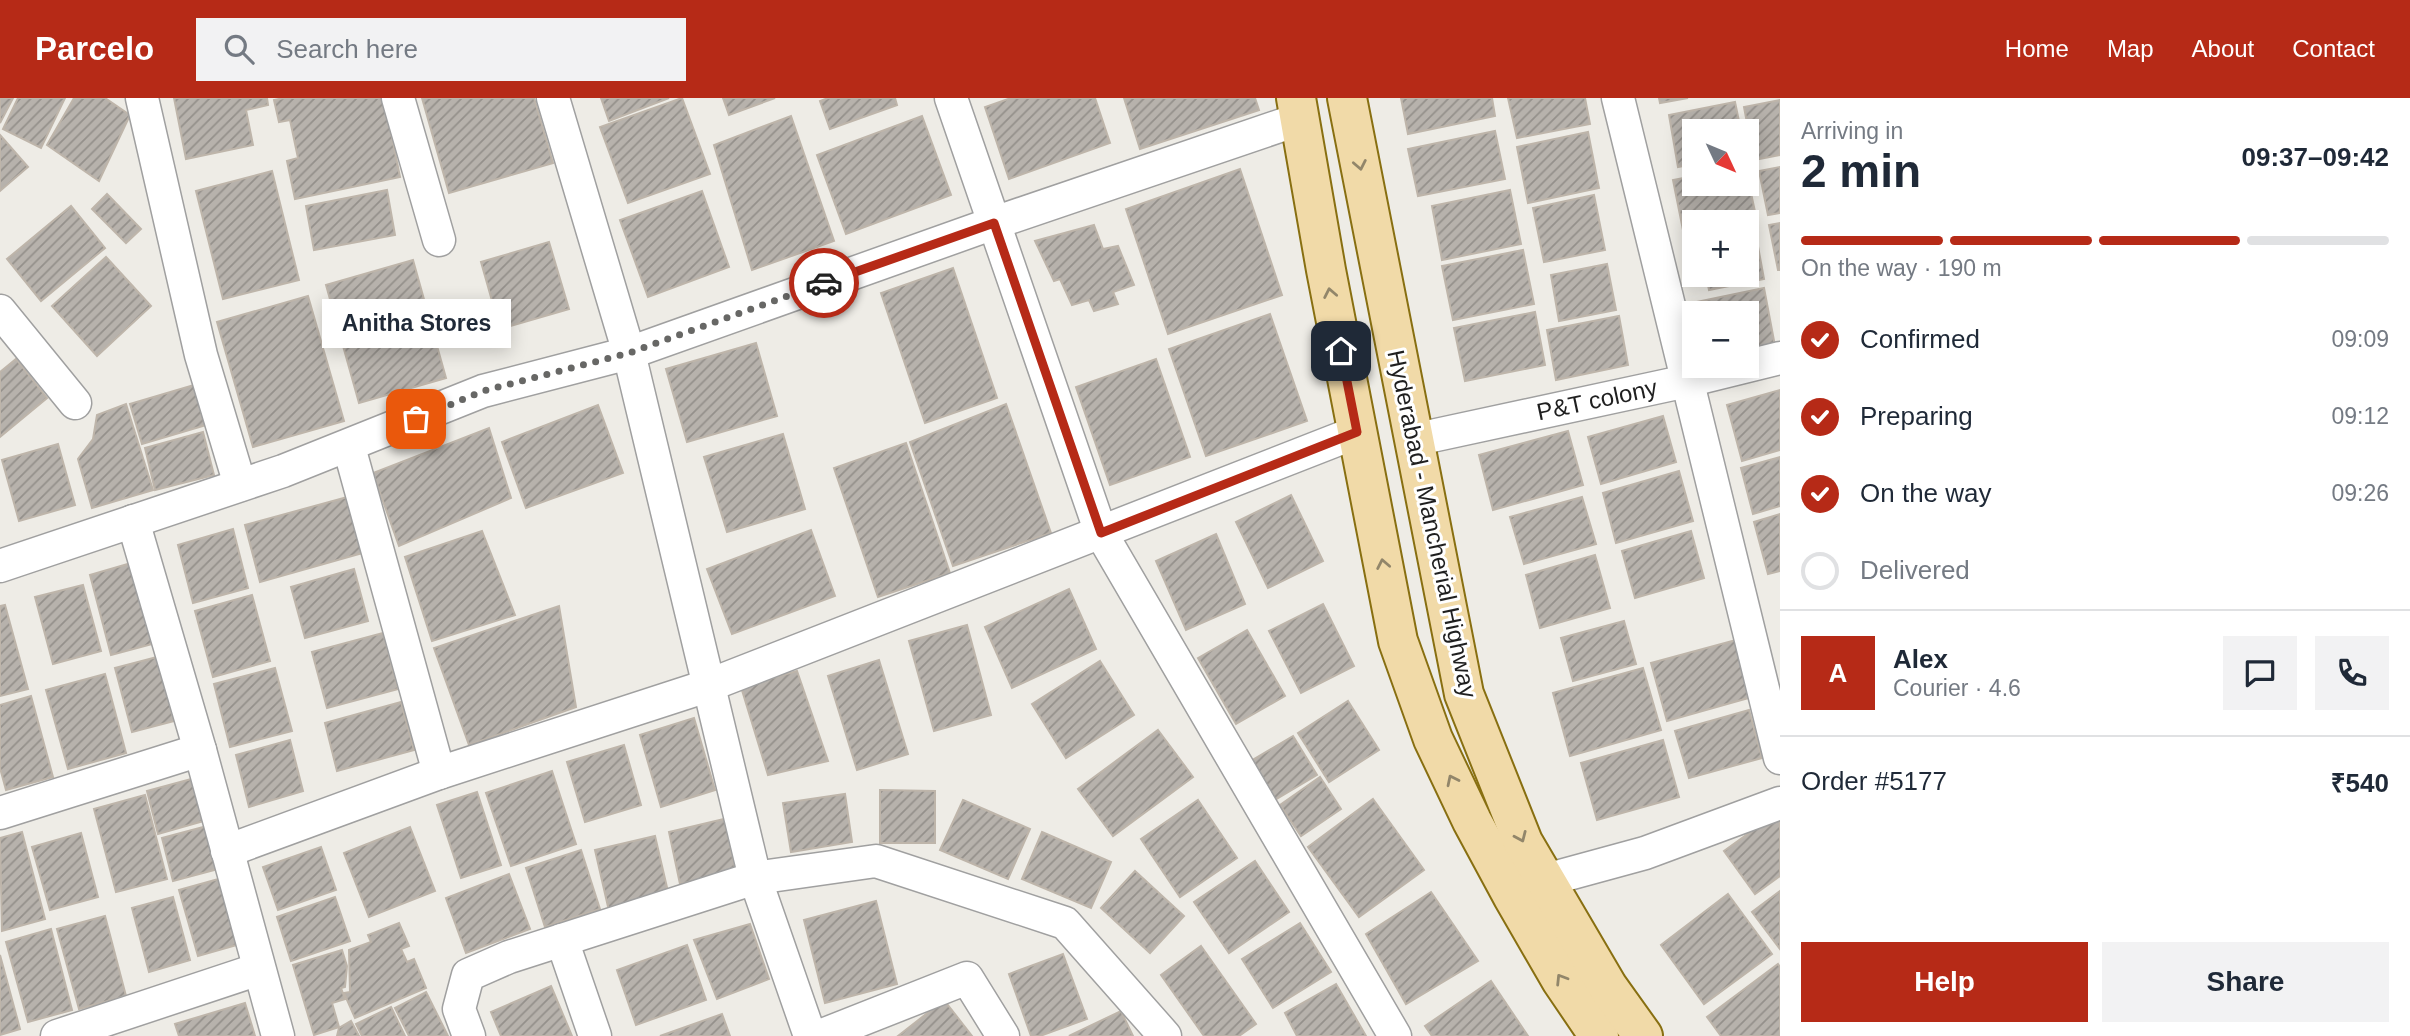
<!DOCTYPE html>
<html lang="en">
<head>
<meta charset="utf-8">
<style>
  :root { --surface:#fff; --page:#f2f2f3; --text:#1f2937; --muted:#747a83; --line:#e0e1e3; --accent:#b62a17 }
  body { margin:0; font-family:Arial,sans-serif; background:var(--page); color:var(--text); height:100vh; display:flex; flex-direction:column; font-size:26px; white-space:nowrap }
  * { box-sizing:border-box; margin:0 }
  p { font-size:23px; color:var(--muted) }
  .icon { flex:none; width:38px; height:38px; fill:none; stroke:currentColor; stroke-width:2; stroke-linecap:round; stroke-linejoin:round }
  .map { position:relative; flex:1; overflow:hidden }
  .details { display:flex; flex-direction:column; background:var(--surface); width:630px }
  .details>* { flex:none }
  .needle { width:46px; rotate:134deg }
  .tools { position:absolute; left:1682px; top:21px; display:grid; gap:14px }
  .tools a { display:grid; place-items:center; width:77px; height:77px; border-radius:0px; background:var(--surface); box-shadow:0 4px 18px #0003; font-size:35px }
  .pin { position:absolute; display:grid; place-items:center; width:60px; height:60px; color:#fff; margin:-30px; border-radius:14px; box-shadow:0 4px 10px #0006 }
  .courier { position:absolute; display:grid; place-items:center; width:70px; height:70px; margin:-35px; border:5px solid #b62a17; border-radius:50%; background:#fff; color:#222; box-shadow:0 2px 9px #0007 }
  .bubble { position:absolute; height:49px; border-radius:0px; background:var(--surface); box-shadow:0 4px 18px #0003; font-size:23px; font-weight:800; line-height:49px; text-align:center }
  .head em { font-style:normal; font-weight:800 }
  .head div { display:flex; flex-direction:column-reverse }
  .head { display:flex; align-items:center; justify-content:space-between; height:119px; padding:0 21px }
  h1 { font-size:46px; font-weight:800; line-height:52px }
  .bar { display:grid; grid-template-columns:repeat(4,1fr); gap:10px 7px; align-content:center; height:84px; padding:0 21px }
  .bar i { height:9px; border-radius:5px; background:var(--line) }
  .bar .current { background:var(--accent) }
  .bar p { grid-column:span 4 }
  .line { display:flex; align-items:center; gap:18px; padding:0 21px; border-top:2px solid var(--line) }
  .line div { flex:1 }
  .round { display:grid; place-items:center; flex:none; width:74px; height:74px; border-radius:0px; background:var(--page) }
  ol { padding:0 21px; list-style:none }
  li { display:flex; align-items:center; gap:21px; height:77px }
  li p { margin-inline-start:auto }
  li .icon { padding:7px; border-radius:50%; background:var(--accent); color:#fff; stroke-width:4 }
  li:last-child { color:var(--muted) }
  li i { width:38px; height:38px; border:4px solid var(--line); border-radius:50% }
  .cta { display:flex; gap:14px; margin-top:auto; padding:14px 21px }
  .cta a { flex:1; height:80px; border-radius:0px; background:var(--accent); color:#fff; font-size:28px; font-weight:800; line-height:80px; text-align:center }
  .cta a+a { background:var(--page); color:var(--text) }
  header { display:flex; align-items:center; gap:42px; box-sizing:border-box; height:98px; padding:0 35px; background:var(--accent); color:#fff }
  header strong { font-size:33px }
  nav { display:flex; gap:38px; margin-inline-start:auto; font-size:24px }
  .search { width:490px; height:63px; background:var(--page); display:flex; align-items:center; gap:18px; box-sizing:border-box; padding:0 24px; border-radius:0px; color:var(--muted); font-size:26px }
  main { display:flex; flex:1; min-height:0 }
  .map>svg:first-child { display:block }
  .building { fill:url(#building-hatch); stroke:#beb5aa; stroke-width:2 }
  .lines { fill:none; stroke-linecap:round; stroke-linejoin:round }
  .minor-casing { stroke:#a0a0a0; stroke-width:35 }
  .primary-casing { stroke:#886f11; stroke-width:42 }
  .minor { stroke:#fff; stroke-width:32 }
  .primary { stroke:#f1daa8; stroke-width:38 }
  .oneway { stroke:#92866a }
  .done { stroke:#676765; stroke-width:7; stroke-dasharray:0 12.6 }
  .route { stroke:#b62a17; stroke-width:9 }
  .labels { text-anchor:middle; stroke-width:6; stroke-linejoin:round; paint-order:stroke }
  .street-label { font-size:24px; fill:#1f1f1f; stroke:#fff }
</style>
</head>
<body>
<header>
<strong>Parcelo</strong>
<div class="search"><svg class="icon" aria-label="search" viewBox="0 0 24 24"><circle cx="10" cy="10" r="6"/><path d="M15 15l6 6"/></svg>Search here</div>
<nav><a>Home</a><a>Map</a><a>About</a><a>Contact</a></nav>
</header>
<main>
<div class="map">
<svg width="1780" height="938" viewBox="0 0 1780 938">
  <defs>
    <pattern id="building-hatch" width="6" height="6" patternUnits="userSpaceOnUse" patternTransform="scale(1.75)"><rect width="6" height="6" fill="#b7b2ac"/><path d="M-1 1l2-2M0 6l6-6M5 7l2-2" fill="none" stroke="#94908b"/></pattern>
  </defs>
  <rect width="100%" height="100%" fill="#eeece6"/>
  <!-- building -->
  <g class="building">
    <path d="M0 0H13L0 25Z"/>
    <path d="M18 0H65L41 50 3 31Z"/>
    <path d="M74 0H105L130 17 99 83 47 47Z"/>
    <path d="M174 0H267L268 7 246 12 253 47 186 61Z"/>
    <path d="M284 0H384L400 79 295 101 287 63 298 60 290 22 279 24 274 2Z"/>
    <path d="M422 0H534L553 65 449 95Z"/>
    <path d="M601 0H669L609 23Z"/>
    <path d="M682 0 710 76 628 105 600 29Z"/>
    <path d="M723 0H775L729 17Z"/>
    <path d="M828 0H895L897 7 830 31 820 3Z"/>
    <path d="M1011 0H1095L1110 45 1009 81 985 9Z"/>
    <path d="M1124 0H1255L1259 12 1140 51Z"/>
    <path d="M1401 0H1492L1495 18 1408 36Z"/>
    <path d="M1508 0H1585L1590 26 1517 40Z"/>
    <path d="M1659 0H1688L1660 5Z"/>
    <path d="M1780 2V57L1754 62 1744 9Z"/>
    <path d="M1735 4 1741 33H1694V66L1678 69 1669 17Z"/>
    <path d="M791 18 834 143 752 172 714 47Z"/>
    <path d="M922 18 951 97 846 136 817 57Z"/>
    <path d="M1495 33 1505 81 1418 98 1408 51Z"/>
    <path d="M1588 34 1599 90 1528 105 1517 49Z"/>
    <path d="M0 37 28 69 0 93Z"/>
    <path d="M1780 69V115L1768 117 1759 73Z"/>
    <path d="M1240 71 1282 197 1168 236 1126 111Z"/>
    <path d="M1746 72 1757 123 1746 125 1694 124V135L1684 137 1673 82 1694 78V86H1746Z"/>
    <path d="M272 73 299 182 223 201 196 93Z"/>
    <path d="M387 92 395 137 314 152 306 108Z"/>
    <path d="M1510 92 1521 146 1442 162 1432 108Z"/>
    <path d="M702 93 729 169 648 199 620 122Z"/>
    <path d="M107 96 141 131 126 145 92 111Z"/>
    <path d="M1594 97 1605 152 1544 164 1533 110Z"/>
    <path d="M71 108 105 150 41 203 7 161Z"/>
    <path d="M1780 125V172H1778L1769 127Z"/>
    <path d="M1094 127 1103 151 1118 148 1134 187 1113 194 1118 206 1094 213 1089 202 1072 207 1060 181 1054 183 1035 143Z"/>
    <path d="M1755 132 1764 181 1709 192 1706 177H1746V134Z"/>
    <path d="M549 144 569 211 500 231 481 164Z"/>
    <path d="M1523 152 1534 206 1453 222 1442 168Z"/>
    <path d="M106 159 151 208 97 258 52 208Z"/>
    <path d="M413 162 446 280 359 305 326 187Z"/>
    <path d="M1607 166 1616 212 1559 223 1551 177Z"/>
    <path d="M953 170 997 300 925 325 881 195Z"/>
    <path d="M1764 190 1775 248 1746 254V215H1694V265L1682 207Z"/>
    <path d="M308 198 344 323 253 349 217 224Z"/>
    <path d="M1535 214 1545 267 1465 283 1454 230Z"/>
    <path d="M1270 216 1307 323 1206 358 1169 251Z"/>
    <path d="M1619 218 1628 267 1556 282 1547 232Z"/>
    <path d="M756 245 777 318 687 344 666 271Z"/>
    <path d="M16 261 47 300 0 339V274Z"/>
    <path d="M1156 261 1190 359 1110 387 1076 289Z"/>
    <path d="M194 287 206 327 142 346 130 306Z"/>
    <path d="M1780 292V352L1742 363 1727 307Z"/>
    <path d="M126 306 153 392 92 410 78 361 93 341 97 317Z"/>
    <path d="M1006 306 1051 435 953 468 910 344Z"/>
    <path d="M598 307 623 375 526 410 502 344Z"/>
    <path d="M1663 318 1676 364 1601 386 1588 339Z"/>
    <path d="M489 330 511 400 399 448 373 375Z"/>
    <path d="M1568 333 1583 387 1493 412 1479 357Z"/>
    <path d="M203 334 214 377 155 392 145 350Z"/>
    <path d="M783 336 805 411 727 434 704 359Z"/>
    <path d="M906 345 950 475 878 499 834 370Z"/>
    <path d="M58 346 75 407 19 423 2 362Z"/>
    <path d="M1780 359V408L1753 416 1741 370Z"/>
    <path d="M1679 373 1693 423 1616 445 1603 395Z"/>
    <path d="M1291 397 1323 463 1268 490 1236 424Z"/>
    <path d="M351 398 366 454 260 484 245 427Z"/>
    <path d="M1582 399 1596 446 1524 466 1510 419Z"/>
    <path d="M1780 416V473L1768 476 1754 424Z"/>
    <path d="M233 431 248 490 193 505 178 447Z"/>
    <path d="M811 432 835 498 732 536 707 471Z"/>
    <path d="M482 433 515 517 432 543 405 459Z"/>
    <path d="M1691 433 1704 480 1635 500 1622 453Z"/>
    <path d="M1216 436 1245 506 1186 532 1156 463Z"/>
    <path d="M1595 457 1610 510 1540 530 1526 477Z"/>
    <path d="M131 465 152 546 111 557 90 477Z"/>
    <path d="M354 471 368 523 305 540 291 489Z"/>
    <path d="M83 487 101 553 53 566 35 499Z"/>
    <path d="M1069 491 1096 551 1012 590 985 529Z"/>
    <path d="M252 497 270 563 213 579 195 513Z"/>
    <path d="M1323 506 1354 568 1301 595 1269 533Z"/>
    <path d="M5 507 28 591 0 598V508Z"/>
    <path d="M559 508 576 609 469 647 434 550Z"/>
    <path d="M1624 523 1636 566 1573 583 1561 540Z"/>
    <path d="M967 527 991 617 934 633 909 543Z"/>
    <path d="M1247 532 1285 598 1236 626 1198 560Z"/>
    <path d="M383 535 398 591 327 610 312 554Z"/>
    <path d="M1736 542 1752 599 1667 623 1651 565Z"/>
    <path d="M157 559 174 623 132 634 115 570Z"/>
    <path d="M879 562 908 656 857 672 828 578Z"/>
    <path d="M1100 563 1134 617 1066 660 1032 606Z"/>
    <path d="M275 570 292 633 230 649 214 586Z"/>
    <path d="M1643 570 1661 632 1570 658 1553 595Z"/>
    <path d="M797 573 828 663 768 677 741 589Z"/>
    <path d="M105 576 126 655 68 671 46 592Z"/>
    <path d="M31 598 53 679 6 692 0 670V607Z"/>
    <path d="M1348 603 1379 652 1329 684 1298 635Z"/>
    <path d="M401 604 414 652 337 673 325 625Z"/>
    <path d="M1749 612 1762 660 1689 680 1675 633Z"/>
    <path d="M694 620 715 692 661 709 640 637Z"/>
    <path d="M1158 632 1193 679 1113 738 1078 691Z"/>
    <path d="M1293 638 1317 677 1268 706 1244 667Z"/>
    <path d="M290 642 303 693 249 709 236 657Z"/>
    <path d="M1663 642 1679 699 1597 722 1581 665Z"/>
    <path d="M624 647 641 707 585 724 567 664Z"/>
    <path d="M552 673 576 746 511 768 486 695Z"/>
    <path d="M1320 679 1341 711 1301 738 1280 707Z"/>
    <path d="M195 680 207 722 158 736 147 693Z"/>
    <path d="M880 692 935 693V745H880Z"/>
    <path d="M477 694 501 767 461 780 437 707Z"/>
    <path d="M845 696 852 744 791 754 783 705Z"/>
    <path d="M145 697 167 781 116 794 94 711Z"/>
    <path d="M1373 701 1424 772 1359 819 1308 749Z"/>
    <path d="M963 702 1030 731 1008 781 940 752Z"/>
    <path d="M1198 702 1237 760 1180 799 1141 741Z"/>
    <path d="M1777 715 1780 719V778L1755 796 1724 753Z"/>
    <path d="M724 721 736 774 680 786 669 734Z"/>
    <path d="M207 728 218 771 173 783 162 740Z"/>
    <path d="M410 729 435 793 369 819 344 755Z"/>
    <path d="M22 734 45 821 2 833 0 740Z"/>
    <path d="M1042 734 1111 764 1091 810 1022 781Z"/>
    <path d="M81 735 98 799 50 812 32 749Z"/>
    <path d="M655 738 669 798 609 813 595 752Z"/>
    <path d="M321 749 336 792 278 812 263 769Z"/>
    <path d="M581 752 600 811 545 829 526 770Z"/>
    <path d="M1255 763 1289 814 1229 855 1194 804Z"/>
    <path d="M1135 773 1184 818 1150 855 1101 810Z"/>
    <path d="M509 776 530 831 466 855 446 800Z"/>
    <path d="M222 780 240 846 198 858 179 792Z"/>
    <path d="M1780 793V851L1752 814Z"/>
    <path d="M1431 794 1478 863 1406 906 1366 836Z"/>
    <path d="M1728 796 1772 856 1704 906 1661 847Z"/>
    <path d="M173 799 190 862 149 874 132 810Z"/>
    <path d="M335 799 350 843 291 863 277 819Z"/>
    <path d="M876 803 897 886 825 905 804 822Z"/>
    <path d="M105 818 126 898 79 911 57 831Z"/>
    <path d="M399 825 409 848 401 851 407 864 414 861 426 890 355 920 344 895 350 894 349 852 371 844 368 837Z"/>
    <path d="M1300 825 1331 874 1273 910 1242 861Z"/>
    <path d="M750 826 769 881 717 901 694 842Z"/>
    <path d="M51 831 72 912 28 924 6 844Z"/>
    <path d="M687 847 706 902 636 927 617 872Z"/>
    <path d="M1201 848 1256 926 1239 938H1204L1161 877Z"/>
    <path d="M342 852 347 868 345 889 341 890 345 901 332 905 339 929 314 937 293 867Z"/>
    <path d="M1063 856 1087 921 1040 938H1031L1009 876Z"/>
    <path d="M0 857 20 931 0 937Z"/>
    <path d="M1778 866 1780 869V938H1721L1707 919Z"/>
    <path d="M1491 883 1528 938H1432L1425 928Z"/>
    <path d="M1336 886 1366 938H1297L1285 915Z"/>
    <path d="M551 888 572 938H501L491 914Z"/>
    <path d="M426 894 448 938H409L395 910Z"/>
    <path d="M944 902 972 938H898Z"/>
    <path d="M245 905 255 938H179L175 926Z"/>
    <path d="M391 909 405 938H362L356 926Z"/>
    <path d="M1121 913 1133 938H1069Z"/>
    <path d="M722 916 730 938H660Z"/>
    <path d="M351 923 359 938H337L339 930Z"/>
  </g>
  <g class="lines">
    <defs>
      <g id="minor">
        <path d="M142 0 201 257 240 387"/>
        <path d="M398 0 439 142"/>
        <path d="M553 0 629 255 755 780 810 938"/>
        <path d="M951 0 1101 435 1395 938"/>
        <path d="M1618 0 1780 660"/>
        <path d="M0 213 75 305"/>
        <path d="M1413 342 1687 283 1780 260"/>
        <path d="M349 349 439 675"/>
        <path d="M133 423 200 652 278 938"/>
        <path d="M0 468 283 373 483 293 629 255 994 125 1300 21"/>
        <path d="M0 715 200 652"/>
        <path d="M227 753 439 675 707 588 1357 334"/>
        <path d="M1546 782 1645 755 1780 705"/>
        <path d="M562 842 595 938"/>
        <path d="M57 938 259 871"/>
        <path d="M469 938 459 911 468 877 509 859 755 780 876 763 1065 825 1165 938"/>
        <path d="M820 938 967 880 1003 938"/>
      </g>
      <g id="primary">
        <path d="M1296 0 1326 172 1398 543 1433 641 1472 723 1513 799 1561 882 1599 938"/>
        <path d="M1347 0 1464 596 1523 744 1608 889 1643 938"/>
      </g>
    </defs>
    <!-- minor casing -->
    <use href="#minor" class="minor-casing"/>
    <!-- primary casing -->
    <use href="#primary" class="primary-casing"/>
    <!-- minor -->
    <use href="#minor" class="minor"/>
    <!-- primary -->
    <use href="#primary" class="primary"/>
  </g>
  <!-- one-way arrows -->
  <defs><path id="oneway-chevron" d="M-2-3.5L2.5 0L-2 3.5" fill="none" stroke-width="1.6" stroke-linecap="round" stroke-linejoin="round" transform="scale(1.75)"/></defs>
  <g class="oneway">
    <use href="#oneway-chevron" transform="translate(1360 67) rotate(79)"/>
    <use href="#oneway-chevron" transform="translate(1330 195) rotate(-101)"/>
    <use href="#oneway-chevron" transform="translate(1383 466) rotate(-101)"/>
    <use href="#oneway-chevron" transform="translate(1452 682) rotate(-116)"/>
    <use href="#oneway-chevron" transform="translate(1521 739) rotate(66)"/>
    <use href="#oneway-chevron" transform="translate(1561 881) rotate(-122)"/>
  </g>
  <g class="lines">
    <!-- done -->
    <path class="done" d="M416 321 483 293 629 255 824 185"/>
    <!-- route -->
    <path class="route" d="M824 185 994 125 1101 435 1357 334 1341 253"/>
  </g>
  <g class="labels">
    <!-- street labels -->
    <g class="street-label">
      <text transform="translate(1597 302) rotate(-12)" y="8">P&amp;T colony</text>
      <text transform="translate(1432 426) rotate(78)" y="8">Hyderabad - Mancherial Highway</text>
    </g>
  </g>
</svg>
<div class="tools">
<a><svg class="needle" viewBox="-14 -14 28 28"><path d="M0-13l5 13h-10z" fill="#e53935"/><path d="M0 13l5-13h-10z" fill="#747a83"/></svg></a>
<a>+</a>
<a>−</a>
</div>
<div class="pin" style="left:416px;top:321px;background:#ea580c"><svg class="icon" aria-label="bag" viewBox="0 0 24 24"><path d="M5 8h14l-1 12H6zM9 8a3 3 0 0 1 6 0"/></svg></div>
<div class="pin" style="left:1341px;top:253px;background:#1f2937"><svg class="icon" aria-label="home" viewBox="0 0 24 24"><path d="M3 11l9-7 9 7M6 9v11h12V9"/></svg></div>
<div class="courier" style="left:824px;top:185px"><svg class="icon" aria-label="car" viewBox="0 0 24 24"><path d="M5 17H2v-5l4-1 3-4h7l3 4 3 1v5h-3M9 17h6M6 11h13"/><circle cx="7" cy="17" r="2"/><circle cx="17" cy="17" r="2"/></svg></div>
<div class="bubble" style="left:322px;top:201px;width:189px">Anitha Stores</div>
</div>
<section class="details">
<div class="head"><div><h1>2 min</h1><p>Arriving in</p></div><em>09:37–09:42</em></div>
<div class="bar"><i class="current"></i><i class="current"></i><i class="current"></i><i></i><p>On the way · 190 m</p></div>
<ol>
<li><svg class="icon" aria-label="check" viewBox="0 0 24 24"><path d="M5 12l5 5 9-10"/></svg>Confirmed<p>09:09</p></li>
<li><svg class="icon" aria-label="check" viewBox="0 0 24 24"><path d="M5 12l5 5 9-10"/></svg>Preparing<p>09:12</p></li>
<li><svg class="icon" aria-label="check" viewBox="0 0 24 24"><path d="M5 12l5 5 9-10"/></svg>On the way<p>09:26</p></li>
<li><i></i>Delivered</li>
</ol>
<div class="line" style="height:126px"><b class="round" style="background:var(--accent);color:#fff">A</b><div><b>Alex</b><p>Courier · 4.6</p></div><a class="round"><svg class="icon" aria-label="chat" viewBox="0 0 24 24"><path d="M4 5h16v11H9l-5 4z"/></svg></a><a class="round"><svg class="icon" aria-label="phone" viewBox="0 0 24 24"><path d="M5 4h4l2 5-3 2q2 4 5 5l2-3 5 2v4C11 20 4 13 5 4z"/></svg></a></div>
<div class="line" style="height:91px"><div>Order #5177</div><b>₹540</b></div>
<div class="cta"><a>Help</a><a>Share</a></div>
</section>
</main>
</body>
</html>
